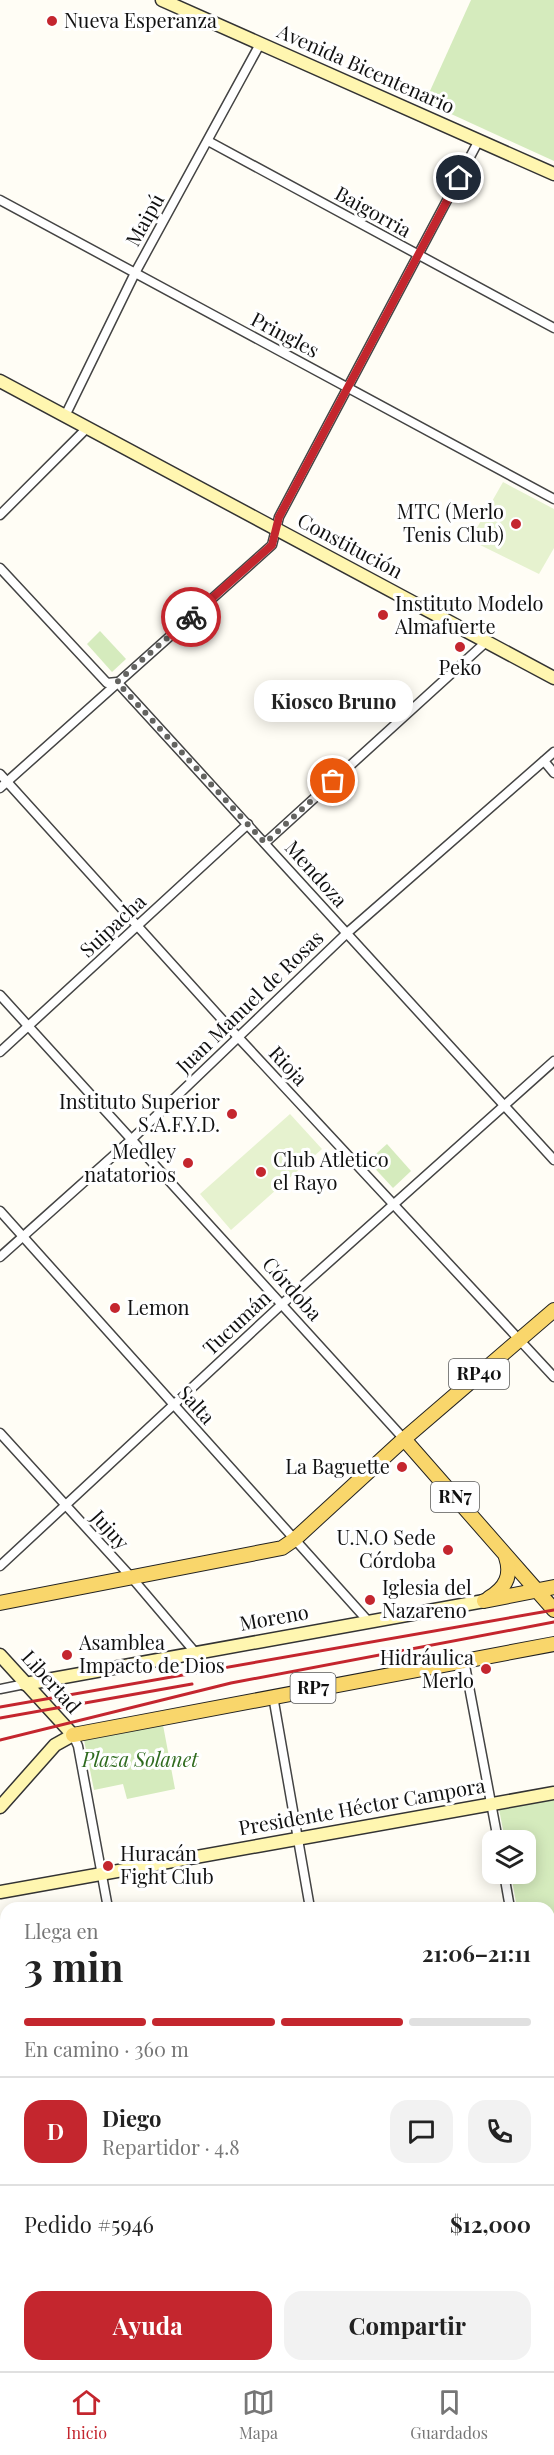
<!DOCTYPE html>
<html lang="es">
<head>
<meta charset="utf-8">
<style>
  :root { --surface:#fff; --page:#f2f2f2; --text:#222; --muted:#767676; --line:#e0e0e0; --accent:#c4262e }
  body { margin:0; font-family:"Playfair Display",serif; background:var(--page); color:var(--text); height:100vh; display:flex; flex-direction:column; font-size:22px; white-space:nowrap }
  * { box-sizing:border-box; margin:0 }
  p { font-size:20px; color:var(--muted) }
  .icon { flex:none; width:33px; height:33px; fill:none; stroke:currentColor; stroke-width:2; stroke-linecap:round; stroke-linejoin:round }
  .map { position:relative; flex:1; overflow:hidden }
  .panel { position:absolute; left:0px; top:1902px; width:555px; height:470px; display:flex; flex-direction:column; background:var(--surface); border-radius:18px 18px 0 0; box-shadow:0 3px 15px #0003 }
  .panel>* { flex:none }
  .tools { position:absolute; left:482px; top:1830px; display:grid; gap:12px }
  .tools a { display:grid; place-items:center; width:54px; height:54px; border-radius:12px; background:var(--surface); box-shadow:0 3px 15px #0003; font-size:30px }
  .pin { position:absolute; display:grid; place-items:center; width:51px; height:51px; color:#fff; margin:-26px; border:3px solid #fff; border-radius:50%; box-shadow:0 2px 6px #0007 }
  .courier { position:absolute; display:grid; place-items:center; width:60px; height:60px; margin:-30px; border:4px solid #c4262e; border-radius:50%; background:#fff; color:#222; box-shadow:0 2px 8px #0007 }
  .bubble { position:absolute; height:42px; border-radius:18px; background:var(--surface); box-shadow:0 3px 15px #0003; font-size:20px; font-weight:700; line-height:42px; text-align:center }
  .head em { font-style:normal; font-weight:700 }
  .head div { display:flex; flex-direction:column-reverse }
  .head { display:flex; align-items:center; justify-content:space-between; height:102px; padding:0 24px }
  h1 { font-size:39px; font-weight:700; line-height:45px }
  .bar { display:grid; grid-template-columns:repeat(4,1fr); gap:9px 6px; align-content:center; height:72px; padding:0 24px }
  .bar i { height:8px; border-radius:4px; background:var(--line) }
  .bar .selected { background:var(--accent) }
  .bar p { grid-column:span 4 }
  .line { display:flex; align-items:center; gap:15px; padding:0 24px; border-top:2px solid var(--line) }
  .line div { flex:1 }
  .round { display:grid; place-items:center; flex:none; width:63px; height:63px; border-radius:18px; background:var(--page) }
  .action { display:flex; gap:12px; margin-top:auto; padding:12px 24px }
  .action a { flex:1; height:69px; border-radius:18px; background:var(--accent); color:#fff; font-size:24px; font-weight:700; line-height:69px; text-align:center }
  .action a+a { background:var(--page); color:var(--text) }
  .menu { display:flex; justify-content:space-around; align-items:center; height:84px; border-top:2px solid var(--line); background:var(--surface); font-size:16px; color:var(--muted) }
  .menu a { display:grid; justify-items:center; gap:3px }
  .menu .selected { color:var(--accent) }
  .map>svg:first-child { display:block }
  .green { fill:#d5ebbd }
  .pitch { fill:#e6f2cf }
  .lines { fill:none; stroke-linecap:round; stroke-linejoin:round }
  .street-casing { stroke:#444; stroke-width:11 }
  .secondary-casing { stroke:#333; stroke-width:15 }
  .primary-casing { stroke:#222; stroke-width:16 }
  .street { stroke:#fff; stroke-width:8 }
  .secondary { stroke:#fff6b0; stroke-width:12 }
  .primary { stroke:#f9d66b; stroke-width:14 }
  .rail { stroke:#c4262e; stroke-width:3 }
  .done { stroke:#646461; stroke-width:6; stroke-dasharray:0 10.8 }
  .route { stroke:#c4262e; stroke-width:8 }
  .poi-dot { fill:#c4262e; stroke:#fff; stroke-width:2 }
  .labels { text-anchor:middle; stroke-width:6; stroke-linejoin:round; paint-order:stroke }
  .shield { fill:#fff; stroke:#585858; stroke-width:1.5 }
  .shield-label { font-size:18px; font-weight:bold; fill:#111 }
  .poi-label { font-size:20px; fill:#111; stroke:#fff; text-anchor:start }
  .street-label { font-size:20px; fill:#111; stroke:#fff }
  .park-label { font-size:20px; font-style:italic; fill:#2f6b1f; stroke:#fff }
</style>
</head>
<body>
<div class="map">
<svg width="554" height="2371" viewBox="0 0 554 2371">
  <rect width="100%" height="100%" fill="#fffdf5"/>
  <!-- green -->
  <g class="green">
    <path d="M471 0H554V161L425 102Z"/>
    <path d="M100 631 126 659 112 672 87 644Z"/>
    <path d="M387 1144 411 1171 393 1188 368 1161Z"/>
    <path d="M163 1725 175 1789 127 1799 123 1784 94 1790 84 1740Z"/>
    <path d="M554 1798V1936L549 1937V1908H517L511 1874H525V1840H505L499 1809Z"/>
  </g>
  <!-- pitch -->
  <g class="pitch">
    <path d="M503 482 554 509V548L539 574 470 540Z"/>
    <path d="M290 1114 322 1149 231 1230 200 1194Z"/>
  </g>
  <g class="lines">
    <defs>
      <g id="street">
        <path d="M208 141 554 328"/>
        <path d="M0 200 554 499"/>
        <path d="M65 416 135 273 260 44"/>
        <path d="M0 515 88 427"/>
        <path d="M0 568 107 683 117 682 554 1160"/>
        <path d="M544 761 554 773"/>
        <path d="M0 774 237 1036 554 1377"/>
        <path d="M0 788 272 545 279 517 479 140"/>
        <path d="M265 843 486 642"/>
        <path d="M0 995 404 1439"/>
        <path d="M0 1052 248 824"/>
        <path d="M0 1211 368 1621"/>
        <path d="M0 1257 132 1139 347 933 554 752"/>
        <path d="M0 1433 132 1578 194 1651"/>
        <path d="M0 1566 281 1305 554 1061"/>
        <path d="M464 1660 498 1840"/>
        <path d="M0 1689 25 1684"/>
        <path d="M273 1696 310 1908"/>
        <path d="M73 1735 78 1746 108 1908"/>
        <path d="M504 1874 510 1908"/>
        <path d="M549 1946 554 1945"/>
        <path d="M0 2045 6 2044"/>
        <path d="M549 2095 554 2094"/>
        <path d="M549 2107 554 2135"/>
        <path d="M0 2196 6 2195"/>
        <path d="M549 2244H554"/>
        <path d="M0 2348 6 2347"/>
        <path d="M191 2366 192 2371"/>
        <path d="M393 2366 394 2371"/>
      </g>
      <g id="secondary">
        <path d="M162 0 554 174"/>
        <path d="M0 381 554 678"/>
        <path d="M0 1655 73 1735 55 1745 0 1807"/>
        <path d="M25 1684 484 1601"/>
        <path d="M0 1892 554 1793"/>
      </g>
      <g id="primary">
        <path d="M404 1439 554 1610"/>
        <path d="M489 1598C506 1588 512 1575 506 1557"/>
        <path d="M484 1601 554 1587"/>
        <path d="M0 1603 282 1548 295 1539 404 1439 554 1310"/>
        <path d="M73 1735 554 1644"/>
      </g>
    </defs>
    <!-- street casing -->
    <use href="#street" class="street-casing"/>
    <!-- secondary casing -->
    <use href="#secondary" class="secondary-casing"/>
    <!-- primary casing -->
    <use href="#primary" class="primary-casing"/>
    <!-- street -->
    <use href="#street" class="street"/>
    <!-- secondary -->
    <use href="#secondary" class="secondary"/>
    <!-- primary -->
    <use href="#primary" class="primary"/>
    <!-- rail -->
    <g class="rail">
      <path d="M0 1707 554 1610"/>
      <path d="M0 1718 192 1684"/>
      <path d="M0 1740 231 1683 554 1622"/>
    </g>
  </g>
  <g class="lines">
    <!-- done -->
    <path class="done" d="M191 617 117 682 265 843 333 781"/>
    <!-- route -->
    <path class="route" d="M191 617 272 545 279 517 459 178"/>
  </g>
  <!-- markers -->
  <g class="poi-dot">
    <circle cx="52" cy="21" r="6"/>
    <circle cx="516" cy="524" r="6"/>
    <circle cx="383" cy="615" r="6"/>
    <circle cx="460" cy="647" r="6"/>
    <circle cx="232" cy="1114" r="6"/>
    <circle cx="188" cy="1163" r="6"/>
    <circle cx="261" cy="1172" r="6"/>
    <circle cx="115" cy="1308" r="6"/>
    <circle cx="402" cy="1467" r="6"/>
    <circle cx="448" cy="1550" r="6"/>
    <circle cx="370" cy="1600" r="6"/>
    <circle cx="67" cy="1655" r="6"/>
    <circle cx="486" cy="1669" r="6"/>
    <circle cx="108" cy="1866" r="6"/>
  </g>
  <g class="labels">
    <!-- shield labels -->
    <g class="shield">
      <rect x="449" y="1359" width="60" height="30" rx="4.5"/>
      <rect x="431" y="1482" width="48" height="30" rx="4.5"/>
      <rect x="290.5" y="1673" width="45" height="30" rx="4.5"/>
    </g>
    <g class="shield-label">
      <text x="479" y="1380">RP40</text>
      <text x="455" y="1503">RN7</text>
      <text x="313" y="1694">RP7</text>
    </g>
    <!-- poi labels -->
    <g class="poi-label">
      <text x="64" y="28">Nueva Esperanza</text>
      <text x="504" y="519" text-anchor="end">MTC (Merlo<tspan x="504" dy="23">Tenis Club)</tspan></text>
      <text x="395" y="611">Instituto Modelo<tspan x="395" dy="23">Almafuerte</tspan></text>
      <text x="460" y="675" text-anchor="middle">Peko</text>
      <text x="220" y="1109" text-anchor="end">Instituto Superior<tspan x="220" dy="23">S.A.F.Y.D.</tspan></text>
      <text x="176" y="1159" text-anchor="end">Medley<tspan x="176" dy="23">natatorios</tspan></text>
      <text x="273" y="1167">Club Atletico<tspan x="273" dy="23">el Rayo</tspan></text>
      <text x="127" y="1315">Lemon</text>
      <text x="390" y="1474" text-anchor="end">La Baguette</text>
      <text x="436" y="1545" text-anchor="end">U.N.O Sede<tspan x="436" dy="23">Córdoba</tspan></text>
      <text x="382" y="1595">Iglesia del<tspan x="382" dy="23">Nazareno</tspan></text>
      <text x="79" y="1650">Asamblea<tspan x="79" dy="23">Impacto de Dios</tspan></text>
      <text x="474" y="1665" text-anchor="end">Hidráulica<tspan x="474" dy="23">Merlo</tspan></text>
      <text x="120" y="1861">Huracán<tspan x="120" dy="23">Fight Club</tspan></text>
    </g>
    <!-- street labels -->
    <g class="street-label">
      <text transform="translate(366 69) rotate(24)" y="7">Avenida Bicentenario</text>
      <text transform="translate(373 212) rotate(29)" y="7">Baigorria</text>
      <text transform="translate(145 220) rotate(-61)" y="7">Maipú</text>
      <text transform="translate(285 335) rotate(28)" y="7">Pringles</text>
      <text transform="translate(350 546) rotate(28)" y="7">Constitución</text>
      <text transform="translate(316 874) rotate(48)" y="7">Mendoza</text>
      <text transform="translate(113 926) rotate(-43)" y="7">Suipacha</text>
      <text transform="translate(250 1002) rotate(-44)" y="7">Juan Manuel de Rosas</text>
      <text transform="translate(288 1066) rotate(47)" y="7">Rioja</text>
      <text transform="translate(292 1289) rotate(48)" y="7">Córdoba</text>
      <text transform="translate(237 1323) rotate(-43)" y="7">Tucumán</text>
      <text transform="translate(196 1405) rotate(48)" y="7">Salta</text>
      <text transform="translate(110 1530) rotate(48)" y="7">Jujuy</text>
      <text transform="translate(274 1618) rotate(-10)" y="7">Moreno</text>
      <text transform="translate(51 1682) rotate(48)" y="7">Libertad</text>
      <text transform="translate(362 1807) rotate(-10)" y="7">Presidente Héctor Campora</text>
    </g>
    <!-- park labels -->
    <g class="park-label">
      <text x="140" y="1767">Plaza Solanet</text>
    </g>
  </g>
</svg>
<div class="tools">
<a><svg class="icon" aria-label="layers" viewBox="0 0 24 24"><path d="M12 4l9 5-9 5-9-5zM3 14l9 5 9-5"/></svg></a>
</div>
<div class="pin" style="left:333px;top:781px;background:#ea580c"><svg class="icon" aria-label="bag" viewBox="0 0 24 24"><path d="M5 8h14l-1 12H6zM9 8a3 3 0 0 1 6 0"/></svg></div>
<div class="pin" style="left:459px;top:178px;background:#1f2937"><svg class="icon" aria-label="home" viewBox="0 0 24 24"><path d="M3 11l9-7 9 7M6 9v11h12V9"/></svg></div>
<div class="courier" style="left:191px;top:617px"><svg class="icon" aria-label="bike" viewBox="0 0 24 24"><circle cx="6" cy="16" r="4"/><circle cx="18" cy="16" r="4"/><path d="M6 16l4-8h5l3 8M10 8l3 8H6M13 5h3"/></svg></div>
<div class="bubble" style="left:254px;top:680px;width:159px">Kiosco Bruno</div>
<section class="panel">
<div class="head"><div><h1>3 min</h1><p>Llega en</p></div><em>21:06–21:11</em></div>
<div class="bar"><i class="selected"></i><i class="selected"></i><i class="selected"></i><i></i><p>En camino · 360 m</p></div>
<div class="line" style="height:108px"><b class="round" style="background:var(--accent);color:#fff">D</b><div><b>Diego</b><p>Repartidor · 4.8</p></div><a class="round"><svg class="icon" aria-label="chat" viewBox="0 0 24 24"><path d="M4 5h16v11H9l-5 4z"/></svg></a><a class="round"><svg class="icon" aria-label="phone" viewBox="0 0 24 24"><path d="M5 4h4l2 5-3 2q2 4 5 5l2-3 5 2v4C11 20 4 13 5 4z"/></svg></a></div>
<div class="line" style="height:78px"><div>Pedido #5946</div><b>$12,000</b></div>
<div class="action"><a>Ayuda</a><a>Compartir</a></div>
</section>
</div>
<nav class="menu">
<a class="selected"><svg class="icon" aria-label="home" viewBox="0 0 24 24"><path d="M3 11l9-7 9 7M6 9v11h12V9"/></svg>Inicio</a>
<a><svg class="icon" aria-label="map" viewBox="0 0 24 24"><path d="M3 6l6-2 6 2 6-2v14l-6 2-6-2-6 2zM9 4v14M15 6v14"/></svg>Mapa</a>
<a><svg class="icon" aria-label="saved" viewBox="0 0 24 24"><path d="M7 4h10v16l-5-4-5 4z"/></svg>Guardados</a>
</nav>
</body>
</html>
